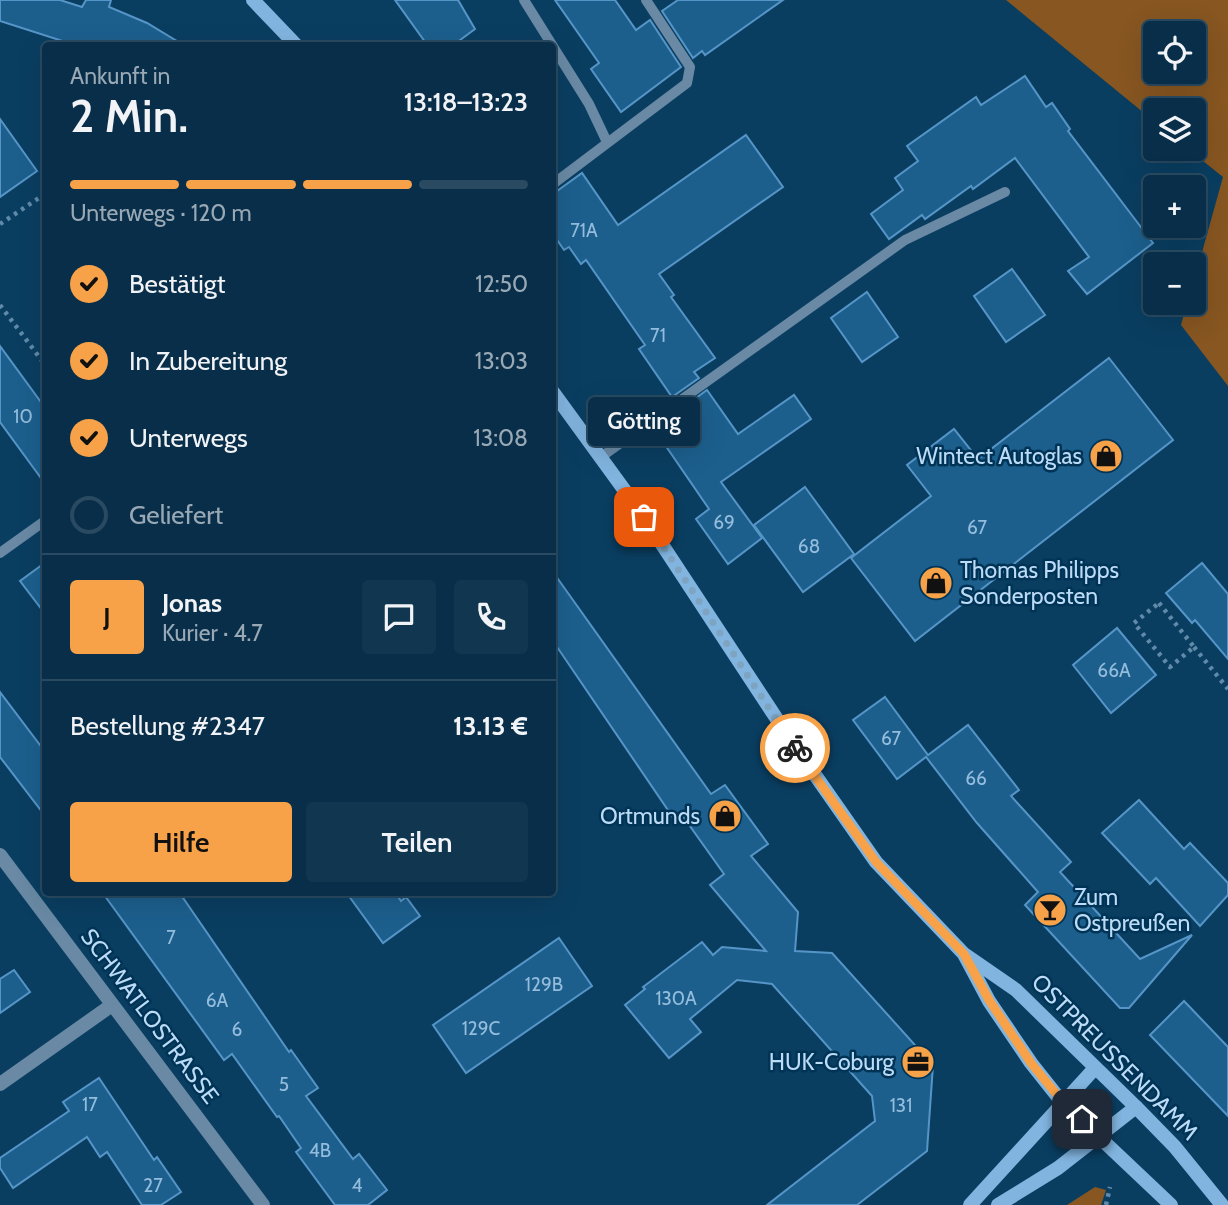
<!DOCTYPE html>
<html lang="de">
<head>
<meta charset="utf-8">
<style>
  :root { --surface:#082e49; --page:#113650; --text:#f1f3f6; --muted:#98a8b4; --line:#294a61; --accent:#f7a248 }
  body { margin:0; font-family:Cabin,sans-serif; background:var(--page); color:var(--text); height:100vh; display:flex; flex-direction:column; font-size:26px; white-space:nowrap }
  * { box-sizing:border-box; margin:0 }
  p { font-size:23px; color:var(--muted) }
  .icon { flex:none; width:38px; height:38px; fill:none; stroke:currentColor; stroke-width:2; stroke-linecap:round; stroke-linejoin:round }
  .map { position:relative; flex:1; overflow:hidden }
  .details { position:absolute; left:42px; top:42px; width:514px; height:854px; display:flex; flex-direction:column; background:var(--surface); border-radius:7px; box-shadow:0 7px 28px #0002,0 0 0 2px var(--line) }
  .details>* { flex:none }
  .tools { position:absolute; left:1143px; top:21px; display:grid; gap:14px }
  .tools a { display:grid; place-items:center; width:63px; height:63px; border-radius:7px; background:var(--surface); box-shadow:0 7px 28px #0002,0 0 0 2px var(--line); font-size:35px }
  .pin { position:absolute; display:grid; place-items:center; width:60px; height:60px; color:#fff; margin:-30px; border-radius:14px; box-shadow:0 4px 10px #0006 }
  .courier { position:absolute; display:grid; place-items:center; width:70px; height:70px; margin:-35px; border:5px solid #f7a248; border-radius:50%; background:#fff; color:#222; box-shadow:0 2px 9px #0007 }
  .bubble { position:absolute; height:49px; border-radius:7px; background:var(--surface); box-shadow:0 7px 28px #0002,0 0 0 2px var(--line); font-size:23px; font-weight:600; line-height:49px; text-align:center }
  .headline em { font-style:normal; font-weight:600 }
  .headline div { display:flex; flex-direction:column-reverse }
  .headline { display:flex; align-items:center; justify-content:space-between; height:119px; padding:0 28px }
  h1 { font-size:46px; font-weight:600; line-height:52px }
  .bar { display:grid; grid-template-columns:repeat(4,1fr); gap:10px 7px; align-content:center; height:84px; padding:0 28px }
  .bar i { height:9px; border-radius:5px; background:var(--line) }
  .bar .active { background:var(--accent) }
  .bar p { grid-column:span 4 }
  .line { display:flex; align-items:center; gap:18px; padding:0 28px; border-top:2px solid var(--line) }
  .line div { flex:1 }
  .round { display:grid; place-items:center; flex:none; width:74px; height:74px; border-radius:7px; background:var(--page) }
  ol { padding:0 28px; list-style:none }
  li { display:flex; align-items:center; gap:21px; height:77px }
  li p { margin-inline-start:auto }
  li .icon { padding:7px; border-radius:50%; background:var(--accent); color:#111; stroke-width:4 }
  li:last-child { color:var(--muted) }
  li i { width:38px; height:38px; border:4px solid var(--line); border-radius:50% }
  .button { display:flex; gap:14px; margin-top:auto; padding:14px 28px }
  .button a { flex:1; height:80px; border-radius:7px; background:var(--accent); color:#111; font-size:28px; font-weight:600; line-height:80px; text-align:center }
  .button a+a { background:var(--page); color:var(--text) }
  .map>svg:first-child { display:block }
  .green { fill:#875621; fill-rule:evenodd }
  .building { fill:#1c5f8d; stroke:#5695c7; stroke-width:2 }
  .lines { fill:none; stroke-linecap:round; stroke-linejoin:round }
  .path { stroke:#608aa9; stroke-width:4.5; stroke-dasharray:3.5 5; stroke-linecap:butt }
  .lane { stroke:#6989a4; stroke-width:10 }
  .street { stroke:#6989a4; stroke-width:14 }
  .secondary { stroke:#81b4df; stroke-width:14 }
  .done { stroke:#7ea4c2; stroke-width:7; stroke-dasharray:0 12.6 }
  .route { stroke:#f7a248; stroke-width:9 }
  .labels { text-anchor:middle; stroke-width:5; stroke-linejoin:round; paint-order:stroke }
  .number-label { font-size:19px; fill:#94bcdc }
  .poi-label { font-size:23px; fill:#bcdbf6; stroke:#003456; text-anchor:end }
  .street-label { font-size:23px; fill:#bcdbf6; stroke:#003456 }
</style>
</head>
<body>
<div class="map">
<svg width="1228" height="1205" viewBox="0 0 1228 1205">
  <rect width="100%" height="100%" fill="#0a3e61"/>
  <!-- green -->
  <g class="green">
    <path d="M1006 0H1228V386L1181 325 1187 303H1194V281L1223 177 1188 149H1194V110H1155V122ZM1155 33H1194V72H1155Z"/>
    <path d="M1095 1187 1106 1190 1101 1205H1067Z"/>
  </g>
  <!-- building -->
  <g class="building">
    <path d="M0 0H60L82 7 86 0H111L109 7 147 23 185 46H78L0 21Z"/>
    <path d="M395 0H458L475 29 452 46H428Z"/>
    <path d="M555 0H615L636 30 650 20 681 67 621 112 591 69 599 63Z"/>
    <path d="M678 0H783L705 55 702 51 693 58 662 11Z"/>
    <path d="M1025 76 1046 107 1052 103 1070 129 1068 131 1153 243 1087 294 1068 271 1089 257 1015 158 973 189 971 186 925 219 922 215 889 239 871 214 903 190 895 178 918 161 907 146 976 97 981 105Z"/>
    <path d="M0 119 37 171 0 197Z"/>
    <path d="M746 135 783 187 659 274 674 295 671 297 715 358 694 372 699 378 672 397 639 349 645 345 586 260 581 264 569 247 564 250 553 234V194L582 173 618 225Z"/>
    <path d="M1012 269 1045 315 1006 342 974 296Z"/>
    <path d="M867 292 898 337 862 362 831 318Z"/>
    <path d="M0 346 46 409V485L0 422Z"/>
    <path d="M1109 358 1173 440 915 641 851 558 931 496 907 465 954 429 978 459Z"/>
    <path d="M707 390 738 434 794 395 811 419 721 482 762 538 728 564 696 519 709 509 661 439 688 420 681 409Z"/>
    <path d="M805 487 854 554 803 592 754 525Z"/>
    <path d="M46 562V615L20 581Z"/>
    <path d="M1202 563 1228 594V659L1195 620 1192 623 1166 593Z"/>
    <path d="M553 572 711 794 725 785 768 844 751 856 798 912 795 951 832 953 933 1065 927 1151 857 1205H767L875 1121 872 1096 772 984 737 980 690 1019 701 1032 669 1058 625 1005 645 989 643 987 702 942 713 955 722 947 766 951 710 885 724 874 682 815 674 819 553 641Z"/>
    <path d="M1117 628 1156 675 1111 713 1073 665Z"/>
    <path d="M0 692 46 753V817L0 757Z"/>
    <path d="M885 697 928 755 968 725 1019 790 1011 796 1071 862 1060 872 1140 959 1192 935 1129 1008H1120L1025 905 1038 892 977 823 926 757 897 779 853 720Z"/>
    <path d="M1139 800 1184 849 1190 843 1228 883V895L1200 926 1156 878 1150 884 1102 833Z"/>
    <path d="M102 892H179L289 1052 291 1050 318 1088 306 1096 353 1159 359 1154 387 1190 368 1205H335L296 1152 301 1148 279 1116 277 1117 232 1054 224 1060Z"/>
    <path d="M346 892H395L401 901 406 897 420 916 383 943Z"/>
    <path d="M559 938 592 986 466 1073 433 1025Z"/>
    <path d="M14 970 30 992 0 1013V979Z"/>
    <path d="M1184 1001 1228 1047V1116L1150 1035Z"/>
    <path d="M99 1078 154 1160 157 1157 181 1192 161 1205H142L107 1152 100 1157 87 1137 13 1188 0 1168V1158L69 1111 63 1102Z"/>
  </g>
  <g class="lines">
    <!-- path -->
    <g class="path">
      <path d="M0 224 39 198 46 207"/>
      <path d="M0 305 46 366"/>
      <path d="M1159 603 1194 647 1170 667 1134 623Z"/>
      <path d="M1194 647 1228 689"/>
      <path d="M1089 1034 1094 1030"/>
      <path d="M1106 1205 1110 1187"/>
    </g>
    <!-- lane -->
    <g class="lane">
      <path d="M524 0 589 104 607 142"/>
      <path d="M553 184 687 83 690 67 646 0"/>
      <path d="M601 457 905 240 1005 192"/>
      <path d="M0 553 46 520"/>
    </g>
    <!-- street -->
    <g class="street">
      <path d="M0 855 263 1205"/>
      <path d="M0 1084 112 1005"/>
    </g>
    <!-- secondary -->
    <g class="secondary">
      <path d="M253 0 297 46"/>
      <path d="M553 392 644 517 792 742 876 862 964 954 1016 990 1136 1107 1175 1147 1222 1205"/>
      <path d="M965 956 989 1001 1031 1063 1062 1102 1171 1205"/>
      <path d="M970 1205 1095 1068"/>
      <path d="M998 1205 1058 1168 1136 1107"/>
    </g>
  </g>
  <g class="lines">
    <!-- done -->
    <path class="done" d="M644 517 795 748"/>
    <!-- route -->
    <path class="route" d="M795 748 876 862 964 954 989 1000 1031 1063 1062 1101 1082 1119"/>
  </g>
  <!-- icons -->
  <defs>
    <symbol id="shop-disc" viewBox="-11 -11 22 22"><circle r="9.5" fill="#f7a248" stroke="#003456"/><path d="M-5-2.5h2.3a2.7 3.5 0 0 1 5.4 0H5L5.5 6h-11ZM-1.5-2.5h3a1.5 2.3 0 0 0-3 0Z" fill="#111"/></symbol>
    <symbol id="bar-disc" viewBox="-11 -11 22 22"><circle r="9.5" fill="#f7a248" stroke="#003456"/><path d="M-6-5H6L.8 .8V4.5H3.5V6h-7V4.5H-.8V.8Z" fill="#111"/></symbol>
    <symbol id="office-disc" viewBox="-11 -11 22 22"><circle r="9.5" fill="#f7a248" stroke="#003456"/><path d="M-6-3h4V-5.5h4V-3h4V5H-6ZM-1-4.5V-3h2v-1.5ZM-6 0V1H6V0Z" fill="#111"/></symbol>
  </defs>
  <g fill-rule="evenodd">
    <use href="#shop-disc" x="1087" y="437" width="38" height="38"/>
    <use href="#shop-disc" x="917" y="564" width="38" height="38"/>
    <use href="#shop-disc" x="706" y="797" width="38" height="38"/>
    <use href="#bar-disc" x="1031" y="891" width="38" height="38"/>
    <use href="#office-disc" x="899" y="1043" width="38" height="38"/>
  </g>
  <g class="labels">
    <!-- number labels -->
    <g class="number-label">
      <text x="584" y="237">71A</text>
      <text x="658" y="342">71</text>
      <text x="23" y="423">10</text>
      <text x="724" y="529">69</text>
      <text x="977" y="534">67</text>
      <text x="809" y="553">68</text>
      <text x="1114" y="677">66A</text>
      <text x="891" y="745">67</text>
      <text x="976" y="785">66</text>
      <text x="171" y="944">7</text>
      <text x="544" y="991">129B</text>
      <text x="676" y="1005">130A</text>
      <text x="217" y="1007">6A</text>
      <text x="481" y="1035">129C</text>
      <text x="237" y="1036">6</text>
      <text x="284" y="1091">5</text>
      <text x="90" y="1111">17</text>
      <text x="901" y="1112">131</text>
      <text x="320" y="1157">4B</text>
      <text x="153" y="1192">27</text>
      <text x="357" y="1192">4</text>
    </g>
    <!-- poi labels -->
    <g class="poi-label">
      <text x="1082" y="464">Wintect Autoglas</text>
      <text x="960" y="578" text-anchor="start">Thomas Philipps<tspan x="960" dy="26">Sonderposten</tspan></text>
      <text x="700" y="824">Ortmunds</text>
      <text x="1074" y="905" text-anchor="start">Zum<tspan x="1074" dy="26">Ostpreußen</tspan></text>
      <text x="894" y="1070">HUK-Coburg</text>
    </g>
    <!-- street labels -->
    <g class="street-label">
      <text transform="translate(150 1016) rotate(53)" y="8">SCHWATLOSTRASSE</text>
      <text transform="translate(1115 1057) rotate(45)" y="8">OSTPREUSSENDAMM</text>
    </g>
  </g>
</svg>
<div class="tools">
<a><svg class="icon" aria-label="locate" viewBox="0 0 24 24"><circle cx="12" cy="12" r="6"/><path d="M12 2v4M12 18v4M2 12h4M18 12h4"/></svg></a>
<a><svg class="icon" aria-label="layers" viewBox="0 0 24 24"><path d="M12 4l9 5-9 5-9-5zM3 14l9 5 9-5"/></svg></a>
<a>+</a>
<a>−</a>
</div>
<div class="pin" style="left:644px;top:517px;background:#ea580c"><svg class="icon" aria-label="bag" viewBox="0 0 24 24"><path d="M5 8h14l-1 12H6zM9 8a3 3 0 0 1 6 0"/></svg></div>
<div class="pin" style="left:1082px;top:1119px;background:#1f2937"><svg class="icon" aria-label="home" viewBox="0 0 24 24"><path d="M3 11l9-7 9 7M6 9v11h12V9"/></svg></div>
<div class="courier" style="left:795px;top:748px"><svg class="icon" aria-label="bike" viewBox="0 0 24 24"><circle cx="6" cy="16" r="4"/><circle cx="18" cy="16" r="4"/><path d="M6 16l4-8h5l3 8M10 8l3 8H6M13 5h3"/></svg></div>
<div class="bubble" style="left:588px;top:397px;width:112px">Götting</div>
<section class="details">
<div class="headline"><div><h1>2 Min.</h1><p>Ankunft in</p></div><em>13:18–13:23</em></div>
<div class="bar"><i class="active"></i><i class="active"></i><i class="active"></i><i></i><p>Unterwegs · 120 m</p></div>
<ol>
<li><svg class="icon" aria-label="check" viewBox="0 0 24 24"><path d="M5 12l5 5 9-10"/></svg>Bestätigt<p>12:50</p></li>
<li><svg class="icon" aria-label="check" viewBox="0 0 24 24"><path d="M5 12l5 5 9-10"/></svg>In Zubereitung<p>13:03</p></li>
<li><svg class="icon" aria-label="check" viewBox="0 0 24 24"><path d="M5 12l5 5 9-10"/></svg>Unterwegs<p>13:08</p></li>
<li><i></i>Geliefert</li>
</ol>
<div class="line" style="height:126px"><b class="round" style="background:var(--accent);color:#111">J</b><div><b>Jonas</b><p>Kurier · 4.7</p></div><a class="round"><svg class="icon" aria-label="chat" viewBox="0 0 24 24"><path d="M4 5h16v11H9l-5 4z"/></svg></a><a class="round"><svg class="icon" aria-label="phone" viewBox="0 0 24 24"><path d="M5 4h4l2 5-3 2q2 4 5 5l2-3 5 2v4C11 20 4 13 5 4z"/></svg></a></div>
<div class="line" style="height:91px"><div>Bestellung #2347</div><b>13.13 €</b></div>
<div class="button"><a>Hilfe</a><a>Teilen</a></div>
</section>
</div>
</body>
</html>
